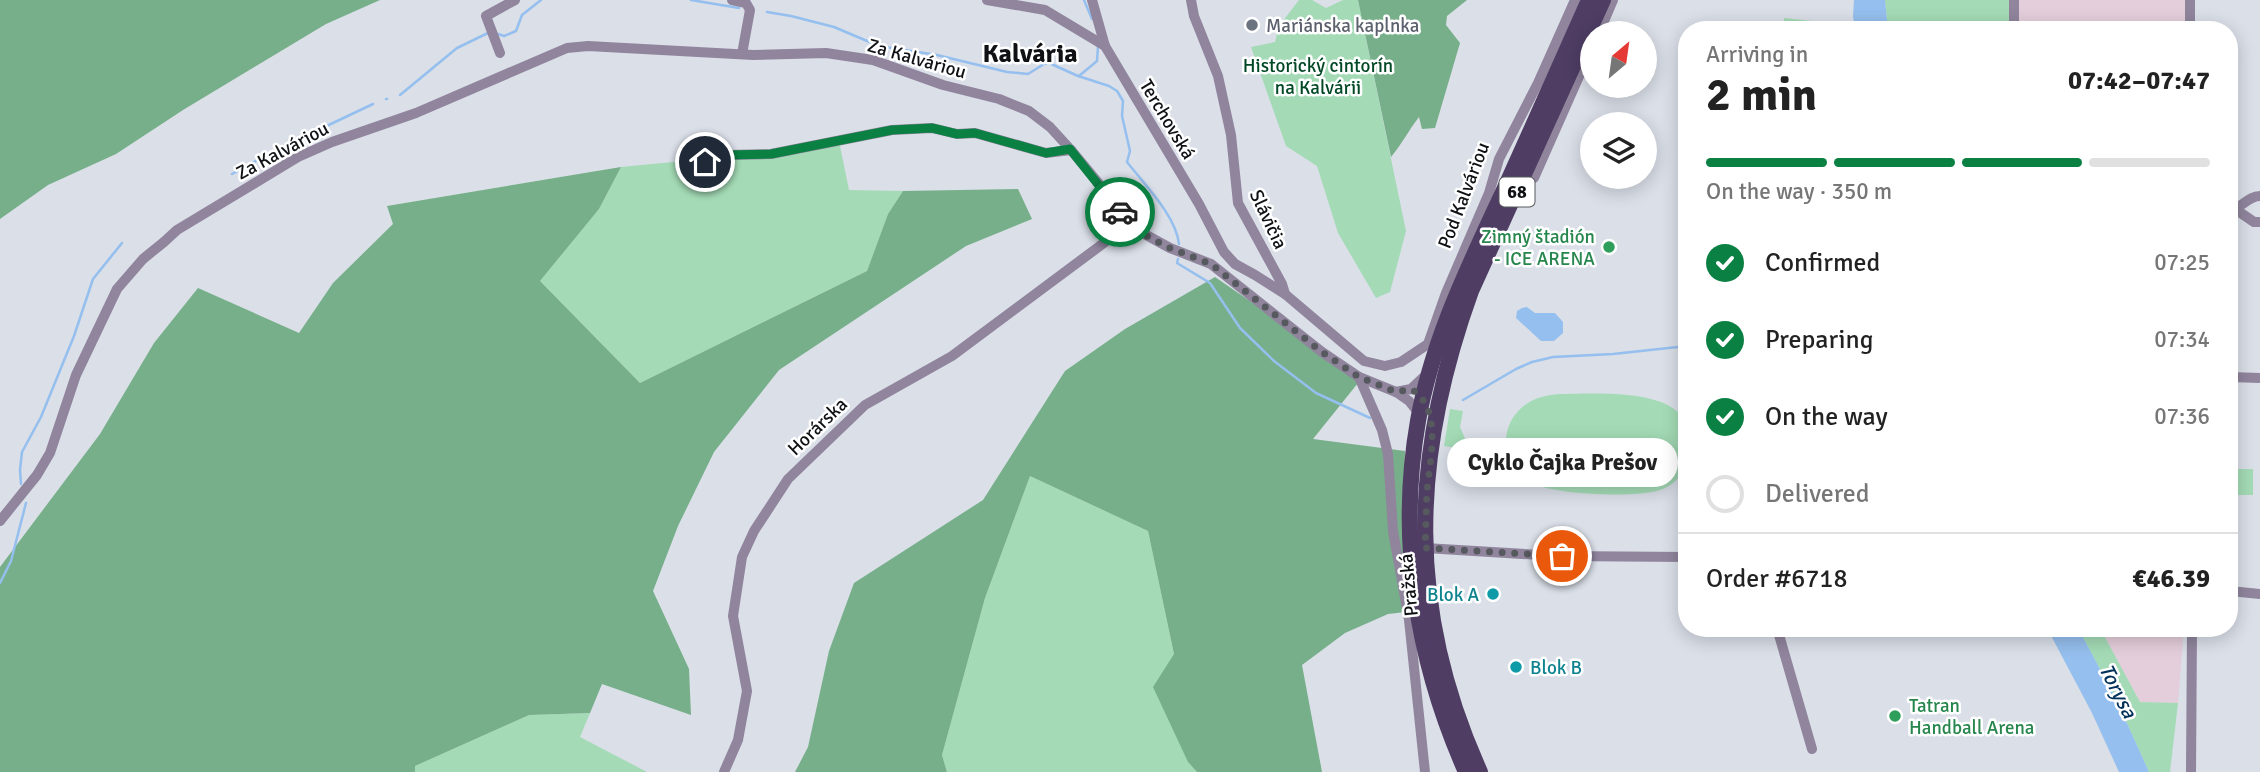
<!DOCTYPE html>
<html lang="en">
<head>
<meta charset="utf-8">
<style>
  :root { --surface:#fff; --page:#f2f2f2; --text:#222; --muted:#767676; --line:#e0e0e0; --accent:#0b8043 }
  body { margin:0; font-family:Signika,sans-serif; background:var(--page); color:var(--text); height:100vh; display:flex; flex-direction:column; font-size:26px; white-space:nowrap }
  * { box-sizing:border-box; margin:0 }
  p { font-size:23px; color:var(--muted) }
  .icon { flex:none; width:38px; height:38px; fill:none; stroke:currentColor; stroke-width:2; stroke-linecap:round; stroke-linejoin:round }
  .map { position:relative; flex:1; overflow:hidden }
  .side { position:absolute; left:1678px; top:21px; width:560px; height:616px; display:flex; flex-direction:column; background:var(--surface); border-radius:28px; box-shadow:0 4px 18px #0003 }
  .side>* { flex:none }
  .needle { width:46px; rotate:29deg }
  .buttons { position:absolute; left:1580px; top:21px; display:grid; gap:14px }
  .buttons a { display:grid; place-items:center; width:77px; height:77px; border-radius:50%; background:var(--surface); box-shadow:0 4px 18px #0003; font-size:35px }
  .pin { position:absolute; display:grid; place-items:center; width:60px; height:60px; color:#fff; margin:-30px; border:4px solid #fff; border-radius:50%; box-shadow:0 2px 7px #0007 }
  .courier { position:absolute; display:grid; place-items:center; width:70px; height:70px; margin:-35px; border:5px solid #0b8043; border-radius:50%; background:#fff; color:#222; box-shadow:0 2px 9px #0007 }
  .bubble { position:absolute; height:49px; border-radius:24px; background:var(--surface); box-shadow:0 4px 18px #0003; font-size:23px; font-weight:700; line-height:49px; text-align:center }
  .summary em { font-style:normal; font-weight:700 }
  .summary div { display:flex; flex-direction:column-reverse }
  .summary { display:flex; align-items:center; justify-content:space-between; height:119px; padding:0 28px }
  h1 { font-size:46px; font-weight:700; line-height:52px }
  .bar { display:grid; grid-template-columns:repeat(4,1fr); gap:10px 7px; align-content:center; height:84px; padding:0 28px }
  .bar i { height:9px; border-radius:5px; background:var(--line) }
  .bar .selected { background:var(--accent) }
  .bar p { grid-column:span 4 }
  .line { display:flex; align-items:center; gap:18px; padding:0 28px; border-top:2px solid var(--line) }
  .line div { flex:1 }
  ol { padding:0 28px; list-style:none }
  li { display:flex; align-items:center; gap:21px; height:77px }
  li p { margin-inline-start:auto }
  li .icon { padding:7px; border-radius:50%; background:var(--accent); color:#fff; stroke-width:4 }
  li:last-child { color:var(--muted) }
  li i { width:38px; height:38px; border:4px solid var(--line); border-radius:50% }
  .map>svg:first-child { display:block }
  .education { fill:#e4cedb }
  .green { fill:#a4dbb6 }
  .forest { fill:#76af89 }
  .water { fill:#95bfee }
  .lines { fill:none; stroke-linecap:round; stroke-linejoin:round }
  .stream { stroke:#95bfee; stroke-width:2.5 }
  .minor { stroke:#90859d; stroke-width:10 }
  .primary { stroke:#4f3d64; stroke-width:16 }
  .done { stroke:#56595e; stroke-width:7; stroke-dasharray:0 12.6 }
  .route { stroke:#0b8043; stroke-width:9 }
  .worship-dot { fill:#6b7280; stroke:#fff; stroke-width:2.5 }
  .leisure-dot { fill:#2e9e5b; stroke:#fff; stroke-width:2.5 }
  .culture-dot { fill:#0f9aa8; stroke:#fff; stroke-width:2.5 }
  .labels { text-anchor:middle; stroke-width:5; stroke-linejoin:round; paint-order:stroke }
  .shield { fill:#fff; stroke:#57585a; stroke-width:2 }
  .shield-label { font-size:18px; font-weight:bold; fill:#0f1114 }
  .worship-label { font-size:19px; fill:#5b616d; stroke:#fff; text-anchor:start }
  .street-label { font-size:19px; fill:#0f1114; stroke:#fff }
  .park-label { font-size:19px; fill:#004825; stroke:#fff }
  .leisure-label { font-size:19px; fill:#27864d; stroke:#fff; text-anchor:end }
  .culture-label { font-size:19px; fill:#0d838f; stroke:#fff; text-anchor:end }
  .water-label { font-size:21px; font-style:italic; fill:#01305a; stroke:#fff }
  .district-label { font-size:26px; font-weight:bold; fill:#0f1114; stroke:#fff }
</style>
</head>
<body>
<div class="map">
<svg width="2260" height="772" viewBox="0 0 2260 772">
  <rect width="100%" height="100%" fill="#dadfe8"/>
  <!-- education -->
  <g class="education">
    <rect x="2015" y="0" width="175" height="30"/>
    <path d="M2100 628H2184L2178 703 2140 702Z"/>
  </g>
  <!-- green -->
  <g class="green">
    <path d="M1299 0H1312L1326 8 1343 0H1358L1406 231 1390 292 1376 298 1338 233 1317 166 1286 146 1251 47 1275 42 1279 26Z"/>
    <path d="M1885 0H2015V30H1888Z"/>
    <path d="M1784 18 1850 25 1851 30H1784Z"/>
    <path d="M839 141 849 190 903 191 888 214 867 271 640 383 540 281 599 209 621 167 725 157 799 154Z"/>
    <path d="M1559 394C1590 394 1673 387 1686 424 1690 435 1688 456 1686 468 1680 477 1673 485 1663 489 1640 499 1545 495 1525 480 1498 461 1500 420 1528 403 1537 397 1548 395 1559 394Z"/>
    <path d="M1450 409 1463 411 1460 427 1470 450 1444 446Z"/>
    <rect x="2237" y="469" width="16" height="26"/>
    <path d="M1030 476 1148 531 1174 654 1188 762 1197 772H947L942 755 985 598Z"/>
    <path d="M2078 628H2100L2140 702 2178 703 2170 772H2149L2117 701Z"/>
    <path d="M590 713 580 737 647 772H415V766L529 715Z"/>
  </g>
  <!-- forest -->
  <g class="forest">
    <path d="M0 0H380L326 24 183 110 116 154 48 185 0 219Z"/>
    <path d="M1358 0H1467L1447 16 1446 25 1460 43 1435 128 1422 129 1419 117C1408 131 1402 144 1391 157Z"/>
    <path d="M621 167 599 209 540 281 640 383 867 271 888 214 903 191 1018 189 1032 219 966 246 779 370 714 452 678 526 653 591 689 669 691 715 602 684 590 713 529 715 415 766V772H0V567L100 434 154 343 198 288 299 333 333 283 393 224 387 206Z"/>
    <path d="M1215 277 1362 378 1313 439 1405 451 1404 522 1414 611 1388 614 1345 633 1302 665 1322 772H1197L1188 762 1153 687 1174 654 1148 531 1030 476 985 598 942 755 947 772H795L808 747 829 651 854 583 983 500 1065 371 1125 329Z"/>
  </g>
  <!-- water -->
  <g class="water">
    <path d="M1854 0H1885L1888 30H1855L1853 16Z"/>
    <path d="M1527 307 1535 313H1555L1563 322V333L1554 341H1541L1516 318 1517 311 1522 308Z"/>
    <path d="M2047 628H2078L2117 701 2149 772H2119L2092 713Z"/>
  </g>
  <g class="lines">
    <!-- stream -->
    <g class="stream">
      <path d="M691 0 739 8"/>
      <path d="M1084 0 1092 19"/>
      <path d="M767 12 791 16 834 27 879 46 937 55 1007 72 1028 74 1044 64 1049 63 1078 76 1109 86 1117 91 1123 101 1122 116 1130 151 1127 162C1145 185 1176 216 1179 244"/>
      <path d="M498 34 504 36 516 31 522 15 541 0"/>
      <path d="M1079 76 1097 61 1098 46"/>
      <path d="M400 95 457 48 488 33"/>
      <path d="M386 99H387"/>
      <path d="M232 174 276 150 373 104"/>
      <path d="M1178 259 1177 263 1210 283 1240 328 1274 361 1316 393 1370 418"/>
      <path d="M1463 400 1516 369 1532 362 1553 357 1613 354 1687 346"/>
      <path d="M21 484 20 470 22 452 41 417 74 336 93 279 122 243"/>
      <path d="M0 583 11 561 26 503"/>
    </g>
    <!-- minor -->
    <g class="minor">
      <path d="M732 0 746 3 750 10 742 54"/>
      <path d="M987 0 1045 10 1105 46"/>
      <path d="M1092 0 1105 46 1199 204 1224 252 1235 264 1255 275 1285 294 1364 361 1385 366 1401 362 1428 344 1446 293 1489 193 1499 159 1538 83 1575 0"/>
      <path d="M1191 0 1194 16 1218 76 1231 135 1238 203 1282 284 1285 294"/>
      <path d="M2014 0V30"/>
      <path d="M2190 0V30"/>
      <path d="M1599 33 1613 0"/>
      <path d="M500 53 486 16 515 0"/>
      <path d="M684 169 726 155 771 154 892 130 932 128 957 134 975 133 1046 153 1071 150"/>
      <path d="M1534 178 1592 47"/>
      <path d="M2230 209C2242 209 2247 196 2260 196"/>
      <path d="M2235 209 2254 222H2260"/>
      <path d="M1112 237 1117 212"/>
      <path d="M1359 377 1382 430 1388 454 1393 531 1409 620 1425 772"/>
      <path d="M2230 377 2260 378"/>
      <path d="M1396 392 1411 389 1426 375"/>
      <path d="M2230 420V377"/>
      <path d="M0 521 37 475 50 453 76 375 117 289 143 259 164 242 177 230 298 157 332 142 416 113 567 48 588 46 753 55 826 53 873 60 943 85 999 99 1029 111 1050 127 1071 150 1115 203 1128 225 1170 248 1211 264 1322 352 1359 377 1396 392 1409 401 1417 411 1418 417"/>
      <path d="M1425 548 1557 556 1687 557"/>
      <path d="M2230 591 2260 594"/>
      <path d="M1777 628 1812 749"/>
      <path d="M724 772 738 740 747 691 733 616 742 557 754 531 788 479 865 405 952 356 1128 225"/>
      <path d="M2191 772 2192 628"/>
    </g>
    <!-- primary -->
    <g class="primary">
      <path d="M1466 772C1417 662 1397 540 1418 421 1433 335 1473 258 1509 179 1536 120 1562 60 1589 0"/>
      <path d="M1480 772C1406 609 1411 457 1471 291L1603 0"/>
    </g>
  </g>
  <g class="lines">
    <!-- done -->
    <path class="done" d="M1120 212 1128 225 1141 233 1170 248 1211 264 1322 352 1359 377 1396 392 1411 389C1444 409 1429 461 1427 493 1426 511 1426 530 1425 548L1562 556"/>
    <!-- route -->
    <path class="route" d="M705 162 726 155 771 154 892 130 932 128 957 134 975 133 1046 153 1070 149 1120 212"/>
  </g>
  <!-- markers -->
  <circle class="worship-dot" cx="1252" cy="25" r="7"/>
  <g class="leisure-dot">
    <circle cx="1609" cy="247" r="7"/>
    <circle cx="1895" cy="716" r="7"/>
  </g>
  <g class="culture-dot">
    <circle cx="1493" cy="594" r="7"/>
    <circle cx="1516" cy="667" r="7"/>
  </g>
  <g class="labels">
    <!-- shield labels -->
    <rect class="shield" x="1499.5" y="177.5" width="35" height="29" rx="5"/>
    <g class="shield-label">
      <text x="1517" y="198">68</text>
    </g>
    <!-- worship labels -->
    <g class="worship-label">
      <text x="1266" y="32">Mariánska kaplnka</text>
    </g>
    <!-- street labels -->
    <g class="street-label">
      <text transform="translate(917 58) rotate(16)" y="7">Za Kalváriou</text>
      <text transform="translate(1168 119) rotate(59)" y="7">Terchovská</text>
      <text transform="translate(282 150) rotate(-28)" y="7">Za Kalváriou</text>
      <text transform="translate(1463 195) rotate(-69)" y="7">Pod Kalváriou</text>
      <text transform="translate(1269 219) rotate(65)" y="7">Slávičia</text>
      <text transform="translate(817 426) rotate(-44)" y="7">Horárska</text>
      <text transform="translate(1408 585) rotate(-95)" y="7">Pražská</text>
    </g>
    <!-- park labels -->
    <g class="park-label">
      <text x="1318" y="72">Historický cintorín<tspan x="1318" dy="22">na Kalvárii</tspan></text>
    </g>
    <!-- leisure labels -->
    <g class="leisure-label">
      <text x="1595" y="243">Zimný štadión<tspan x="1595" dy="22">- ICE ARENA</tspan></text>
      <text x="1909" y="712" text-anchor="start">Tatran<tspan x="1909" dy="22">Handball Arena</tspan></text>
    </g>
    <!-- culture labels -->
    <g class="culture-label">
      <text x="1479" y="601">Blok A</text>
      <text x="1530" y="674" text-anchor="start">Blok B</text>
    </g>
    <!-- water labels -->
    <g class="water-label">
      <text transform="translate(2118 691) rotate(63)" y="7">Torysa</text>
    </g>
    <!-- district labels -->
    <g class="district-label">
      <text x="1030" y="62">Kalvária</text>
    </g>
  </g>
</svg>
<div class="buttons">
<a><svg class="needle" viewBox="-14 -14 28 28"><path d="M0-13l5 13h-10z" fill="#e53935"/><path d="M0 13l5-13h-10z" fill="#767676"/></svg></a>
<a><svg class="icon" aria-label="layers" viewBox="0 0 24 24"><path d="M12 4l9 5-9 5-9-5zM3 14l9 5 9-5"/></svg></a>
</div>
<div class="pin" style="left:1562px;top:556px;background:#ea580c"><svg class="icon" aria-label="bag" viewBox="0 0 24 24"><path d="M5 8h14l-1 12H6zM9 8a3 3 0 0 1 6 0"/></svg></div>
<div class="pin" style="left:705px;top:162px;background:#1f2937"><svg class="icon" aria-label="home" viewBox="0 0 24 24"><path d="M3 11l9-7 9 7M6 9v11h12V9"/></svg></div>
<div class="courier" style="left:1120px;top:212px"><svg class="icon" aria-label="car" viewBox="0 0 24 24"><path d="M5 17H2v-5l4-1 3-4h7l3 4 3 1v5h-3M9 17h6M6 11h13"/><circle cx="7" cy="17" r="2"/><circle cx="17" cy="17" r="2"/></svg></div>
<div class="bubble" style="left:1447px;top:438px;width:231px">Cyklo Čajka Prešov</div>
<section class="side">
<div class="summary"><div><h1>2 min</h1><p>Arriving in</p></div><em>07:42–07:47</em></div>
<div class="bar"><i class="selected"></i><i class="selected"></i><i class="selected"></i><i></i><p>On the way · 350 m</p></div>
<ol>
<li><svg class="icon" aria-label="check" viewBox="0 0 24 24"><path d="M5 12l5 5 9-10"/></svg>Confirmed<p>07:25</p></li>
<li><svg class="icon" aria-label="check" viewBox="0 0 24 24"><path d="M5 12l5 5 9-10"/></svg>Preparing<p>07:34</p></li>
<li><svg class="icon" aria-label="check" viewBox="0 0 24 24"><path d="M5 12l5 5 9-10"/></svg>On the way<p>07:36</p></li>
<li><i></i>Delivered</li>
</ol>
<div class="line" style="height:91px"><div>Order #6718</div><b>€46.39</b></div>
</section>
</div>
</body>
</html>
